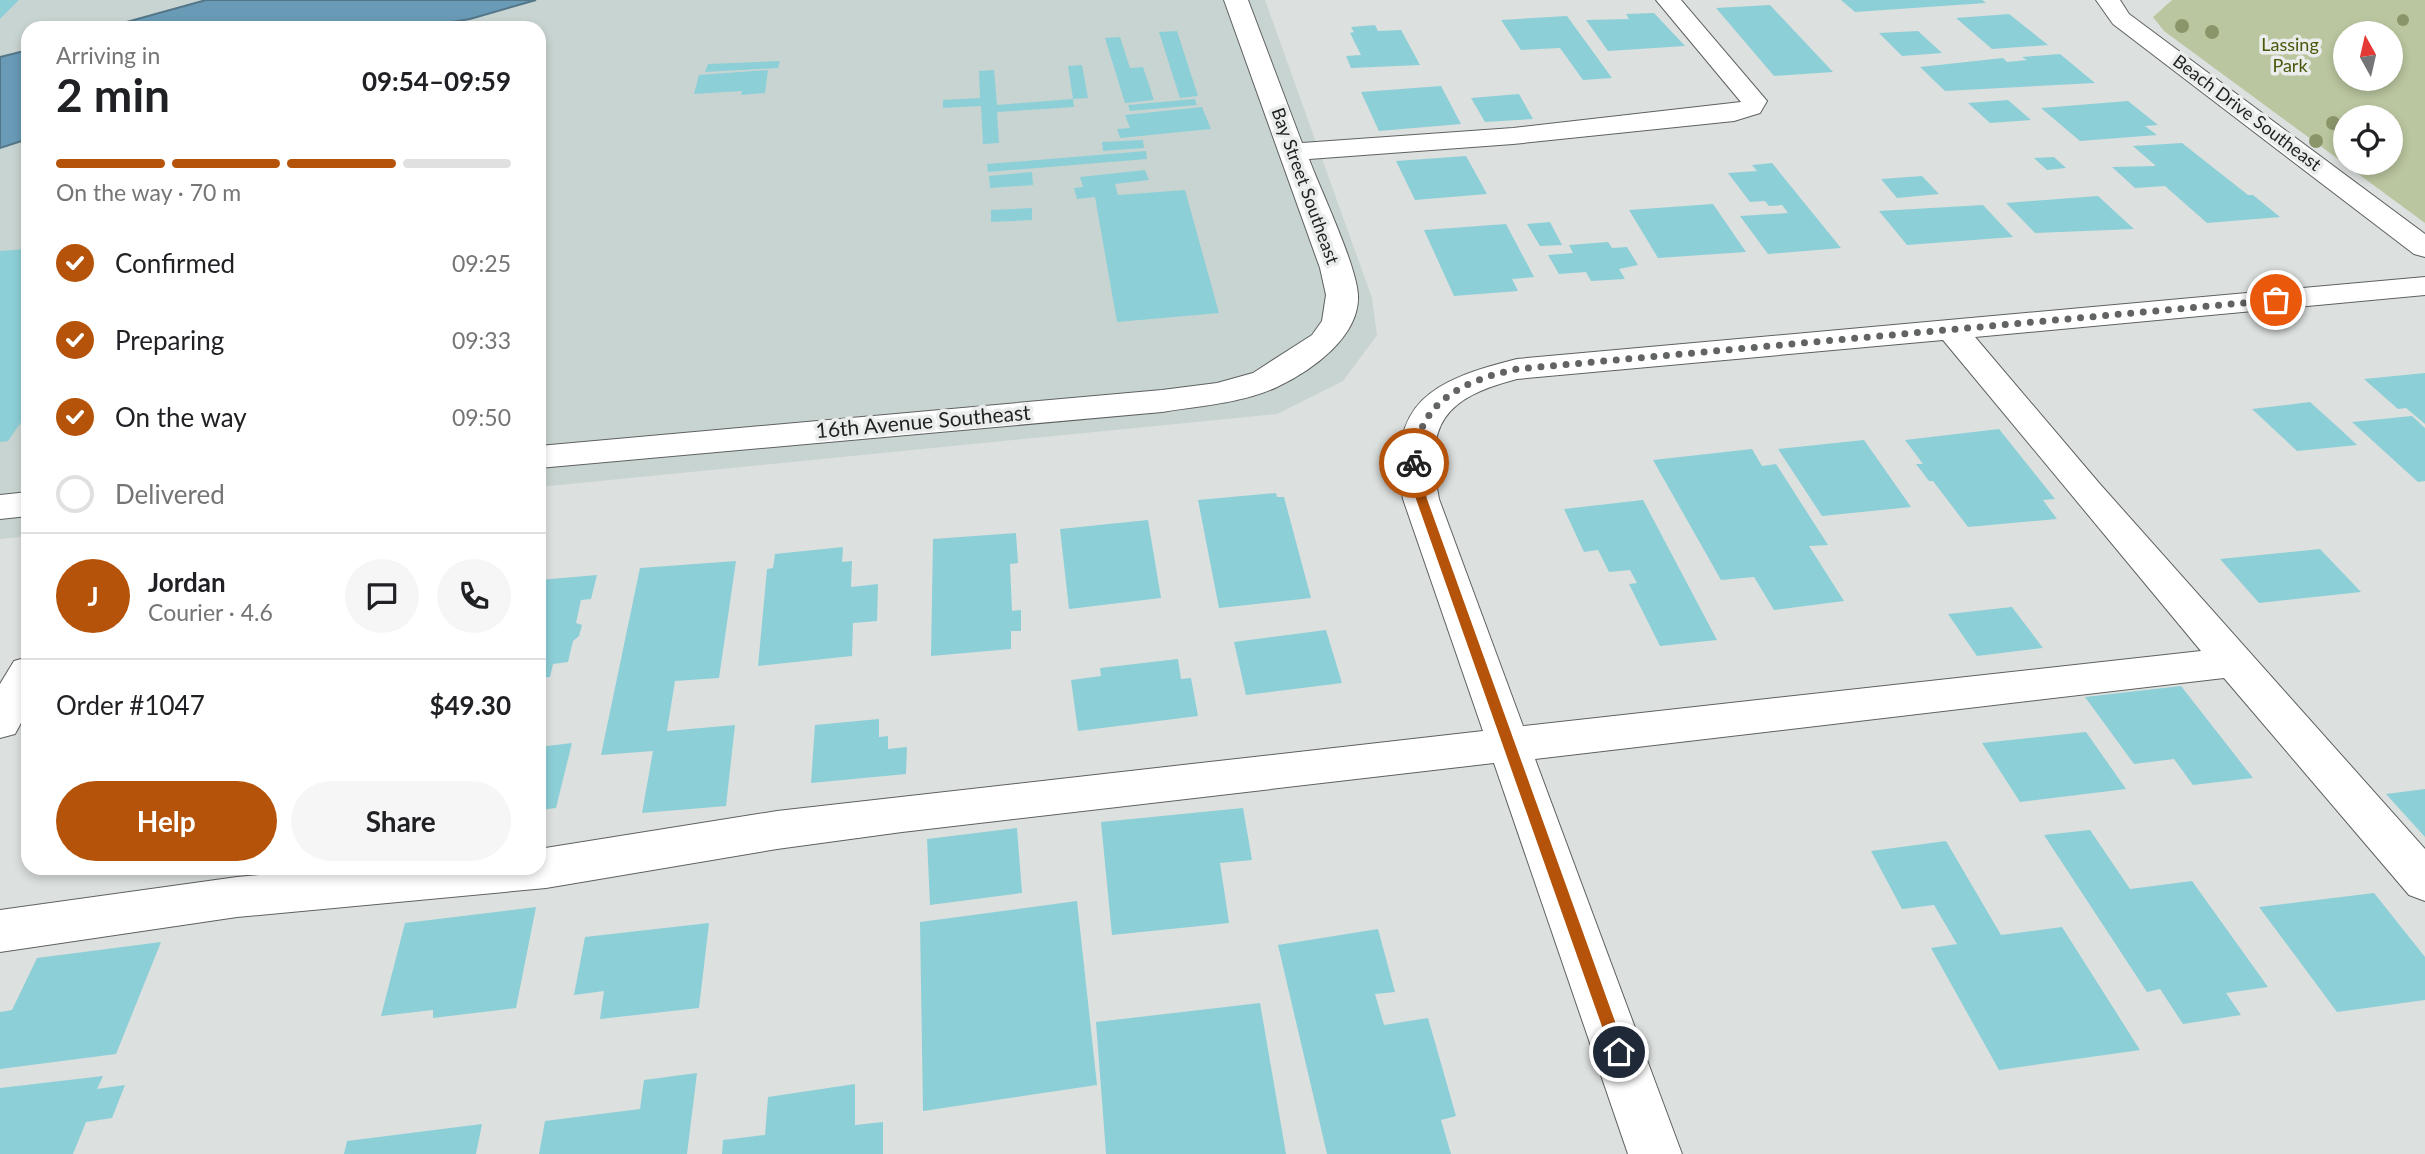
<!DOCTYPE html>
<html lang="en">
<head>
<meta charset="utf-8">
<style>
  :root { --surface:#fff; --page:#f6f6f6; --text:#202124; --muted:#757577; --line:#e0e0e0; --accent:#b45309 }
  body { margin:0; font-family:Lato,sans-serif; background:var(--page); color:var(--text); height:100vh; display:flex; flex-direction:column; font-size:26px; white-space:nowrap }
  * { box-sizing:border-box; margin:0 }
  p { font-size:23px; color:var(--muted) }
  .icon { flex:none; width:38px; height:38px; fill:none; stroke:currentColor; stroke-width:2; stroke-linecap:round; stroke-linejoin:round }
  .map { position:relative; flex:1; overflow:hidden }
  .details { position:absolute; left:21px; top:21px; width:525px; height:854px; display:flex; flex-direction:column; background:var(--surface); border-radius:21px; box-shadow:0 4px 10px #0003 }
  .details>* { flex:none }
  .needle { width:46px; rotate:352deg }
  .buttons { position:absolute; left:2333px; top:21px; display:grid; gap:14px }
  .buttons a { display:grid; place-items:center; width:70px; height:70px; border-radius:50%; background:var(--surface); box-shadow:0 4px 10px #0003; font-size:35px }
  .pin { position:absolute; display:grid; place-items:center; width:60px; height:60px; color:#fff; margin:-30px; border:4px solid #fff; border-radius:50%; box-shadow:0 2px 7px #0007 }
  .courier { position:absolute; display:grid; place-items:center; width:70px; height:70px; margin:-35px; border:5px solid #b45309; border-radius:50%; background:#fff; color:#222; box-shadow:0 2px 9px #0007 }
  .headline em { font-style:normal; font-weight:700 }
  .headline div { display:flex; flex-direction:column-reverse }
  .headline { display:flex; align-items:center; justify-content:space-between; height:119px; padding:0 35px }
  h1 { font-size:46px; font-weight:700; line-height:52px }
  .bar { display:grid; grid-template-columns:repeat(4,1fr); gap:10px 7px; align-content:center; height:84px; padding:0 35px }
  .bar i { height:9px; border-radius:5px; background:var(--line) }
  .bar .current { background:var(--accent) }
  .bar p { grid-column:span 4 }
  .line { display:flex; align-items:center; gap:18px; padding:0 35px; border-top:2px solid var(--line) }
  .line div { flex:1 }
  .round { display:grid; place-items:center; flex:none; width:74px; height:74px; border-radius:37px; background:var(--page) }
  ol { padding:0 35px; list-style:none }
  li { display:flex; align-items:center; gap:21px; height:77px }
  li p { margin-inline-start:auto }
  li .icon { padding:7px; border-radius:50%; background:var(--accent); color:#fff; stroke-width:4 }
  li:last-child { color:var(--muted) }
  li i { width:38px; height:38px; border:4px solid var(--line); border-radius:50% }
  .cta { display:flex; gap:14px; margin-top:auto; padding:14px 35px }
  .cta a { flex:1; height:80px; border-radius:42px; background:var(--accent); color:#fff; font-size:28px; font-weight:700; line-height:80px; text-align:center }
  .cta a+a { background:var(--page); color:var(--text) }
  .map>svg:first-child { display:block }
  .built { fill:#c8d4d1 }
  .green { fill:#bac69f; fill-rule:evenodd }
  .water { fill:#699ab6; stroke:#537689; stroke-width:2 }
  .building { fill:#8dcfd7 }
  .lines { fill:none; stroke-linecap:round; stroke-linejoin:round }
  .minor-casing { stroke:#5e6160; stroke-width:2 }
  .minor { fill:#fff; fill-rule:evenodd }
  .tree { fill:#8b956a }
  .route { fill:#b45309 }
  .done { stroke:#616463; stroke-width:7; stroke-dasharray:0 12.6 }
  .labels { text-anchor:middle; stroke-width:7; stroke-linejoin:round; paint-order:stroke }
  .far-park-label { font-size:18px; fill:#48580b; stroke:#eaedec }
  .far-street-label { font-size:18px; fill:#1f2120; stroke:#eaedec }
  .street-label { font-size:21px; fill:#1f2120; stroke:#eaedec }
</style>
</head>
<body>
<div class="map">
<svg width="2425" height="1154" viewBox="0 0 2425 1154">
  <rect width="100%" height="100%" fill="#dce0df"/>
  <!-- built -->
  <g class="built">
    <path d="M0 0H206L105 28H28V50L0 57Z"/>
    <path d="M536 0H1265L1372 298 1377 335 1343 381 1277 414 539 487V28H414L470 19Z"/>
    <path d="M28 139V536L0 539V148Z"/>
  </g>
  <!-- green -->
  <path class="green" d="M2172 0H2425V223L2164 31 2153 17ZM2345 33H2390V79H2345ZM2345 117H2390V163H2345Z"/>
  <!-- water -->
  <g class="water">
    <path d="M206 0H536L470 19 414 28H105Z"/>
    <path d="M28 50V139L0 148V57Z"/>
  </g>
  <!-- building -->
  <g class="building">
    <path d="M0 0H19L0 19Z"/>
    <path d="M1841 0H1982L1986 3 1855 12Z"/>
    <path d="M1770 5 1833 72 1774 76 1716 8Z"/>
    <path d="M1654 13 1685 46 1608 51 1586 20 1629 19 1626 14Z"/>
    <path d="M2009 14 2048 45 1992 49 1956 18Z"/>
    <path d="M1567 16 1612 78 1583 80 1560 48 1521 50 1501 20Z"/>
    <path d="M1375 25 1378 31 1401 30 1420 65 1351 68 1346 56 1361 55 1350 33 1354 32 1351 27Z"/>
    <path d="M1177 31 1198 96 1180 98 1159 32Z"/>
    <path d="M1918 31 1942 53 1902 56 1879 33Z"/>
    <path d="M1120 37 1130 68 1143 67 1154 100 1125 103 1105 38Z"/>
    <path d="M2060 54 2095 83 1945 91 1920 67 2003 58 2007 62 2027 60 2022 57Z"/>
    <path d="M780 61 778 68 705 72 708 64Z"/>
    <path d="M1082 65 1088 98 1073 99 1068 66Z"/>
    <path d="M768 70 765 93 741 95 742 91 694 94 699 75Z"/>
    <path d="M994 70 997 105 1073 99 1074 107 997 112 999 143 983 144 981 106 943 108V100L980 98 979 71Z"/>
    <path d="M1441 86 1461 124 1379 131 1361 92Z"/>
    <path d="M1519 94 1533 119 1485 122 1471 98Z"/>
    <path d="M1195 99 1197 105 1130 111 1128 105Z"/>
    <path d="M2008 100 2031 120 1990 123 1968 103Z"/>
    <path d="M2128 101 2158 125 2145 126 2157 135 2080 141 2041 108Z"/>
    <path d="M1202 107 1211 129 1120 138 1117 129 1130 128 1125 115Z"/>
    <path d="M1143 140 1144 148 1103 151 1102 142Z"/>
    <path d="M2182 143 2248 195H2253L2280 217 2207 223 2165 186 2135 188 2112 167 2156 166 2133 146Z"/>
    <path d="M1146 151 1147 159 988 172 987 164Z"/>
    <path d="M1466 156 1487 194 1415 200 1396 161Z"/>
    <path d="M2054 157 2066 168 2047 170 2034 158Z"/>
    <path d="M1772 163 1841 248 1768 254 1740 216 1788 213 1782 205 1769 206 1765 201 1750 202 1728 173 1757 171 1752 165Z"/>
    <path d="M1145 170 1149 180 1115 184 1118 195 1185 190 1219 313 1117 322 1095 197 1077 199 1074 188 1083 187 1080 177Z"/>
    <path d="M1032 172 1033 185 990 188 989 176Z"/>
    <path d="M1922 176 1939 194 1897 198 1881 179Z"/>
    <path d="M2098 196 2134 229 2035 233 2006 203Z"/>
    <path d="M1713 204 1746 252 1658 258 1629 210Z"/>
    <path d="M1983 205 2013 237 1907 245 1879 211Z"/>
    <path d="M1032 208V220L991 222V210Z"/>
    <path d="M1550 222 1562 245 1540 246 1527 224Z"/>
    <path d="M1506 224 1534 277 1512 279 1518 291 1454 296 1424 230Z"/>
    <path d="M1608 242 1612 248 1627 247 1638 265 1619 269 1625 279 1591 281 1586 272 1559 274 1548 255 1573 253 1569 245Z"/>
    <path d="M28 249V412L8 441 0 442V251Z"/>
    <path d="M2425 373V424L2406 408 2398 409 2364 379Z"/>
    <path d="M2310 402 2340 429 2357 445 2297 451 2252 409Z"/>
    <path d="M2412 416 2425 428V481L2418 482 2352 422Z"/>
    <path d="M1999 429 2055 499 2043 500 2057 519 1968 527 1933 481H1929L1916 464H1923L1905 440Z"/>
    <path d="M1864 440 1911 507 1822 516 1778 449Z"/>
    <path d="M1752 449 1762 466 1776 464 1828 545 1809 546 1844 601 1774 610 1754 577 1721 580 1653 460Z"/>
    <path d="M1276 493 1277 497H1284L1311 598 1219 608 1198 500Z"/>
    <path d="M1643 500 1717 640 1660 646 1629 584 1637 583 1630 570 1609 572 1598 550 1584 552 1564 509Z"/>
    <path d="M1148 520 1161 598 1069 609 1060 529Z"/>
    <path d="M1016 533 1018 563 1010 564 1012 611 1021 610V631H1011V649L931 656 933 539Z"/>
    <path d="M843 547 842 562 852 561 851 587 878 584 877 621 853 623 852 656 758 666 767 569 773 568 775 554Z"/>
    <path d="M2320 549 2361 592 2259 603 2220 559Z"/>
    <path d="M736 561 719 678 675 681 667 731 735 725 726 806 642 813 653 751 601 755 640 568Z"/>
    <path d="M597 575 591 599 581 600 576 623 582 625 579 636 573 641 568 662 553 664 550 677 539 678V580Z"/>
    <path d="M2012 607 2043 648 1977 656 1948 614Z"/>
    <path d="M1326 630 1342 683 1246 695 1234 642Z"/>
    <path d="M1178 659 1181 679 1191 678 1198 716 1078 731 1071 680 1101 676 1100 668Z"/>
    <path d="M2181 686 2253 778 2193 785 2174 759 2134 764 2085 697Z"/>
    <path d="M879 719V737L888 736V749L907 747 906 774 811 783 815 725Z"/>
    <path d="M2086 732 2126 789 2020 802 1982 743Z"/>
    <path d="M572 743 556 808 539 810V747Z"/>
    <path d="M2425 789V837L2386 794Z"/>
    <path d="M1243 808 1252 860 1220 863 1229 923 1112 935 1101 822Z"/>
    <path d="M1017 828 1022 893 930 905 927 839Z"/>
    <path d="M2090 830 2130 889 2192 881 2268 987 2226 993 2241 1015 2183 1024 2160 989 2147 992 2044 835Z"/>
    <path d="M1946 841 2001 935 2062 927 2140 1050 1999 1070 1931 948 1957 944 1934 905 1902 909 1871 851Z"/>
    <path d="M2374 893 2425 957V1000L2337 1012 2259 907Z"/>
    <path d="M1077 901 1097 1085 923 1111 920 922Z"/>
    <path d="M536 907 516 1008 433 1018V1010L381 1016 405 923Z"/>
    <path d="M709 923 699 1008 600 1019 604 991 574 995 585 937Z"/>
    <path d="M1378 929 1395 992 1375 994 1384 1025 1428 1018 1456 1116 1441 1120 1451 1154H1327L1278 945Z"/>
    <path d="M161 942 116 1054 0 1069V1012L12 1010 37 958Z"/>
    <path d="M1260 1003 1286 1154H1106L1096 1022Z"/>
    <path d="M697 1073 687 1154H539L545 1121 640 1109 644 1080Z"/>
    <path d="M103 1076 97 1089 125 1085 112 1118 86 1122 73 1154H0V1088Z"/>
    <path d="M855 1084V1125L883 1122V1154H722L723 1140 765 1135 768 1097Z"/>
    <path d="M482 1124 476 1154H344L347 1141Z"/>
  </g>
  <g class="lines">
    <defs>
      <g id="minor">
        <path d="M1224 0H1248L1302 143 1513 128 1741 102 1656 0H1681L1767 101 1760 113 1734 121 1513 144 1309 159C1321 191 1356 264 1358 295 1360 337 1311 371 1277 387 1243 403 1199 406 1162 412L539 468V446L1162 390 1217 383 1253 373 1312 335 1322 321 1326 295 1320 268Z"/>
        <path d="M2096 0H2120L2129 14 2425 234V257L2414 254 2113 24Z"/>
        <path d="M2425 277V295L1975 337 2099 483 2425 849V901L2409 895 2224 678 1535 759 1682 1154H1628L1494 763 902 832 777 849 546 888 237 917 0 952V910L237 877 333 868H539V849L777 811 1483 731 1403 499C1386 402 1433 380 1517 359ZM1943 340 2201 651 1523 726 1439 499C1424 424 1444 398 1517 379Z"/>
        <path d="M28 492V516L0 519V495Z"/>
        <path d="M28 657V710L15 734 0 738V684L14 661Z"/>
      </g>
    </defs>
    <!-- minor casing -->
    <use href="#minor" class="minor-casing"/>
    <!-- minor -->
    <use href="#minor" class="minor"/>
  </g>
  <!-- trees -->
  <g class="tree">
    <circle cx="2403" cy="20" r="6"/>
    <circle cx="2182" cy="26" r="7"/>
    <circle cx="2212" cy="32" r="7"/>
    <circle cx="2333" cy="123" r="7"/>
    <circle cx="2316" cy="141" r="7"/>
  </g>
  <!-- route -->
  <path class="route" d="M1414 460 1419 463 1427 499 1626 1052 1619 1059 1611 1052 1416 499 1409 463Z"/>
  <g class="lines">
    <!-- done -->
    <path class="done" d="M1414 463C1417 402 1462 381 1517 369L2276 300"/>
  </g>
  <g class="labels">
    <!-- far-park labels -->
    <g class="far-park-label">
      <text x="2290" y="51">Lassing<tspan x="2290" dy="21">Park</tspan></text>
    </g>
    <!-- far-street labels -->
    <g class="far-street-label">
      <text transform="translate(2247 113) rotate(37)" y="6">Beach Drive Southeast</text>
      <text transform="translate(1305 186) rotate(70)" y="6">Bay Street Southeast</text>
    </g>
    <!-- street labels -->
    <g class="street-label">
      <text transform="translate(923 422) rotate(-5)" y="7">16th Avenue Southeast</text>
    </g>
  </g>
</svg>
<div class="buttons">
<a><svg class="needle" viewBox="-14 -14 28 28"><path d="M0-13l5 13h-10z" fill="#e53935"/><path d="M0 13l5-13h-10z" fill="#757577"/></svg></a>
<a><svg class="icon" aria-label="locate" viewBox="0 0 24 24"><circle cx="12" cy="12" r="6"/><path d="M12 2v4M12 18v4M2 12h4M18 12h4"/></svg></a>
</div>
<div class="pin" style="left:2276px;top:300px;background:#ea580c"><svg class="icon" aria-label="bag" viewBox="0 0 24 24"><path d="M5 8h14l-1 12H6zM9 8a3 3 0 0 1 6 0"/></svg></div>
<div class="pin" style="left:1619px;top:1052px;background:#1f2937"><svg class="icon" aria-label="home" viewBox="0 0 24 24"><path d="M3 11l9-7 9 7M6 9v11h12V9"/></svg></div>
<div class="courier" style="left:1414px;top:463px"><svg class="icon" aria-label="bike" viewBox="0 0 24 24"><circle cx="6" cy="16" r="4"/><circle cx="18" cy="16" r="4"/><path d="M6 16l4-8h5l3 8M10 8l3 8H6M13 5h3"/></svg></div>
<section class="details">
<div class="headline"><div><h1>2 min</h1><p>Arriving in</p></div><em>09:54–09:59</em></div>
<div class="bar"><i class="current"></i><i class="current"></i><i class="current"></i><i></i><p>On the way · 70 m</p></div>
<ol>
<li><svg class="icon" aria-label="check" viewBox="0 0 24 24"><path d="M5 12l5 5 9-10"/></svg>Confirmed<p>09:25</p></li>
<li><svg class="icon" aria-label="check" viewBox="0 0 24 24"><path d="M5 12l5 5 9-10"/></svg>Preparing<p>09:33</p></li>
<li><svg class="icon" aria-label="check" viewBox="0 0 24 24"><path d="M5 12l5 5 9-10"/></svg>On the way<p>09:50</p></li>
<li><i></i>Delivered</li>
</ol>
<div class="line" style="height:126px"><b class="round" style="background:var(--accent);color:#fff">J</b><div><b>Jordan</b><p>Courier · 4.6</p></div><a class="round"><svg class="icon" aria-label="chat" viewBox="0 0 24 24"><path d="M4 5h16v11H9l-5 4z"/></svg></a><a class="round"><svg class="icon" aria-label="phone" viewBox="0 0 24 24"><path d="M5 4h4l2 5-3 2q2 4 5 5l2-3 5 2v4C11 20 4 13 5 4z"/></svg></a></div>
<div class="line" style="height:91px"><div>Order #1047</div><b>$49.30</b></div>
<div class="cta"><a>Help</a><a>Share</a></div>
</section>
</div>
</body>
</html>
